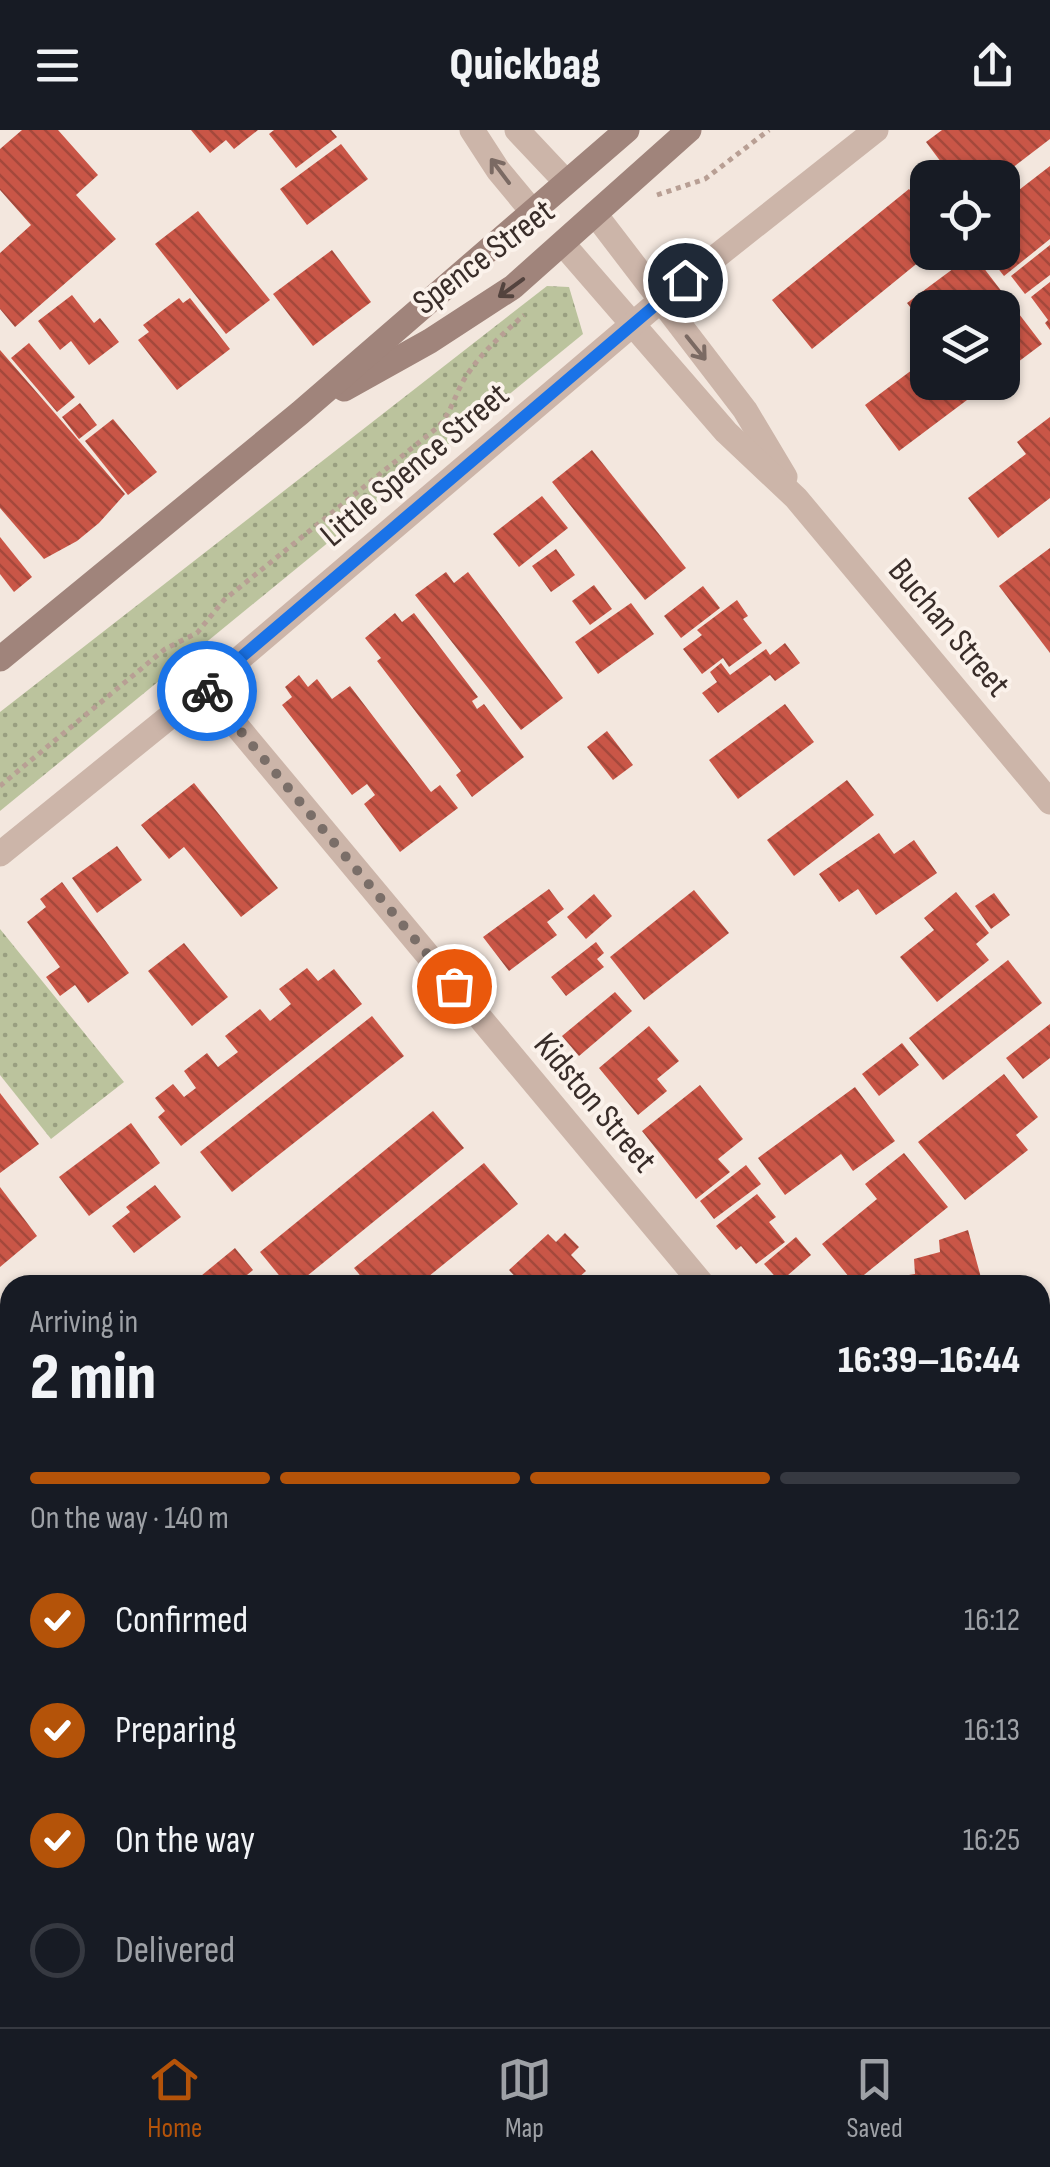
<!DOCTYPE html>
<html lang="en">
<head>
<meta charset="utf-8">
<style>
  :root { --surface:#171b24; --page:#20242c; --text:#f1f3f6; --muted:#9ea1a6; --line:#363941; --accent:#b45309 }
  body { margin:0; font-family:"Sofia Sans Condensed",sans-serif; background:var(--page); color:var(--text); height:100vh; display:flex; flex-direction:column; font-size:38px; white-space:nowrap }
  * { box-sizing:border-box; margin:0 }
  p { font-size:32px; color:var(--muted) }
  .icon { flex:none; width:55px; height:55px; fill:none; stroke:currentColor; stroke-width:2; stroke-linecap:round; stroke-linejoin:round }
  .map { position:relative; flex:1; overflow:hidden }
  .panel { position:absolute; left:0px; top:1145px; width:1050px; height:752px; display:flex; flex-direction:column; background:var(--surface); border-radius:30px 30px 0 0; box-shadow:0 2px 8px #0004 }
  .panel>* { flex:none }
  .fabs { position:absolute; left:910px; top:30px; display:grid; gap:20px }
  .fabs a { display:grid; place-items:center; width:110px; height:110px; border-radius:20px; background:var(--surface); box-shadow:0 2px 8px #0004; font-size:50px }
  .pin { position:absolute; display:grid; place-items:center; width:85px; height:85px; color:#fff; margin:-42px; border:5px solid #fff; border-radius:50%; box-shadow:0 2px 10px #0007 }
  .courier { position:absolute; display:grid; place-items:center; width:100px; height:100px; margin:-50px; border:8px solid #1a73e8; border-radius:50%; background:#fff; color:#222; box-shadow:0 2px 12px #0007 }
  .overview em { font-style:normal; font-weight:800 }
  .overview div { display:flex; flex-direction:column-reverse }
  .overview { display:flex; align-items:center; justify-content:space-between; height:170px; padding:0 30px }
  h1 { font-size:65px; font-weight:800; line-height:75px }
  .bar { display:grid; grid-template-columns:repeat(4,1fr); gap:15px 10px; align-content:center; height:120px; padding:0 30px }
  .bar i { height:12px; border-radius:8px; background:var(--line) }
  .bar .current { background:var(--accent) }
  .bar p { grid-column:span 4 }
  ol { padding:0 30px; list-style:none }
  li { display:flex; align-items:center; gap:30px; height:110px }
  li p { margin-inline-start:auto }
  li .icon { padding:10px; border-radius:50%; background:var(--accent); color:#fff; stroke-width:4 }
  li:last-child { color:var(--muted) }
  li i { width:55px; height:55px; border:5px solid var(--line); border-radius:50% }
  header { display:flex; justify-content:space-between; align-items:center; height:130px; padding:0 30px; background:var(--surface); font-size:45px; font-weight:800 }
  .menu { display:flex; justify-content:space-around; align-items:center; height:140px; border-top:2px solid var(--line); background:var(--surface); font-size:28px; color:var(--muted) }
  .menu a { display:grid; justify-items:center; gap:5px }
  .menu .current { color:var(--accent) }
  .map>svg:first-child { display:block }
  .grass { fill:url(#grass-dots) }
  .building { fill:url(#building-back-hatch) }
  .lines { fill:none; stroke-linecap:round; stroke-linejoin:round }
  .path { stroke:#b89f94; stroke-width:5; stroke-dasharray:5 5; stroke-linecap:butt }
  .street { stroke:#ccb5a9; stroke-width:25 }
  .secondary { stroke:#a0847b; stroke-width:25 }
  .oneway { stroke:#7b6a63 }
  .oneway2 { stroke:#53433e }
  .done { stroke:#7a6e68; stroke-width:10; stroke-dasharray:0 18 }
  .route { stroke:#1a73e8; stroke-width:12 }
  .labels { text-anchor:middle; stroke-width:8; stroke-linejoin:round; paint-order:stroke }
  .street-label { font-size:35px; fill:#392d29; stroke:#fbf2eb }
</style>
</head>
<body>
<header><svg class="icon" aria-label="menu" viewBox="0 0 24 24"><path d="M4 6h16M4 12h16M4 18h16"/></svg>Quickbag<svg class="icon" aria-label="share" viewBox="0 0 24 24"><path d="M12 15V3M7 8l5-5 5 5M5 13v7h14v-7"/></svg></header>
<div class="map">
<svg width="1050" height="1897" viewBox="0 0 1050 1897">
  <defs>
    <pattern id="grass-dots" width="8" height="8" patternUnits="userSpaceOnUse" patternTransform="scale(2.5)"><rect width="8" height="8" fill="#bbc39d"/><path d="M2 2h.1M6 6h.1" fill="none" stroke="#999f80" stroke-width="1.8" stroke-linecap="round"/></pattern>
    <pattern id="building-back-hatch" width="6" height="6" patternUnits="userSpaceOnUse" patternTransform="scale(2.5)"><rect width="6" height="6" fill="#c95647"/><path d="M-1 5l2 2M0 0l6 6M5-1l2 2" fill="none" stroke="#a4483b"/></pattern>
  </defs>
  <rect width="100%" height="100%" fill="#f3e7de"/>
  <!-- grass -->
  <g class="grass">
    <path d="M547 156 569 157 583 204 0 681V582Z"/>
    <path d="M0 799 124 952 51 1009 0 945Z"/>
  </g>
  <!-- building -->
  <g class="building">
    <path d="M22 0H58L98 45 76 65 116 109 15 197 0 179V123L31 95 0 60V19Z"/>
    <path d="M191 0H258L234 19 226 10 210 23Z"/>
    <path d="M274 0H331L337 7 296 38 269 4Z"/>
    <path d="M942 0H1050V9L999 48H953L926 12Z"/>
    <path d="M341 14 368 49 307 95 280 59Z"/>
    <path d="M1050 36V109L1004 146 985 122H1002V73Z"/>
    <path d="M909 59 928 81V122H931L812 219 772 170Z"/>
    <path d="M198 81 270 170 226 204 155 114Z"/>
    <path d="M1050 115V145L1025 164 1011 146Z"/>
    <path d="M332 120 371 172 313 216 273 164Z"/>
    <path d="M973 124 1042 214 1002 244V178H928V200L907 173Z"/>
    <path d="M1050 152V200L1045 193 1048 190 1031 167Z"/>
    <path d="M72 165 94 193 100 188 119 212 89 235 71 211 60 220 38 191Z"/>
    <path d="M179 168 183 173 190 168 230 219 177 260 138 210 149 202 143 195Z"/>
    <path d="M29 213 75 267 57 282 11 228Z"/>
    <path d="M0 220 125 364 99 393 77 411 44 429 0 378Z"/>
    <path d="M928 228V252H991L899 321 865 275Z"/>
    <path d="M80 273 97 295 79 309 62 287Z"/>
    <path d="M1050 287V368L998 408 968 368 1026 324 1017 312Z"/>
    <path d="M113 289 157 342 128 365 85 311Z"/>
    <path d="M592 320 686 438 645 470 552 352Z"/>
    <path d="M542 366 568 398 519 437 493 404Z"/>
    <path d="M0 407 32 447 14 462 0 444Z"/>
    <path d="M1050 418V523L999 456Z"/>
    <path d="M556 419 575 445 551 462 532 436Z"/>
    <path d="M446 442 454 453 468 442 563 568 521 600 415 465Z"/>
    <path d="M594 455 612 479 590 495 572 471Z"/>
    <path d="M703 456 720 478 681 508 664 486Z"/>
    <path d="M737 470 748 486 743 489 762 513 729 537 723 528 702 544 683 519 702 505 697 500Z"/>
    <path d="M631 473 654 504 598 544 575 512Z"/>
    <path d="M395 483 402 492 414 483 478 567 472 571 477 579 484 574 524 627 472 667 456 645 461 641 377 531 381 528 365 508Z"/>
    <path d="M785 513 800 533 775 551 770 545 718 583 702 563 717 552 710 542 721 533 730 545 766 519 770 525Z"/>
    <path d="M299 545 308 557 317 549 332 569 350 556 431 662 440 655 458 678 400 722 364 674 375 665 367 654 352 665 282 575 292 567 285 557Z"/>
    <path d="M785 574 814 612 738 669 709 630Z"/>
    <path d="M607 601 633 635 613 650 587 617Z"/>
    <path d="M847 650 874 685 794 746 767 710Z"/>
    <path d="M194 653 278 758 241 787 184 717 169 729 141 695Z"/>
    <path d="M879 703 894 724 914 710 937 743 876 785 858 759 839 772 819 744Z"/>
    <path d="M117 716 142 750 97 783 72 748Z"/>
    <path d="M62 752 129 843 88 873 75 855 60 866 46 847 60 837 27 792 46 777 40 769Z"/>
    <path d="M549 759 564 779 547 792 557 805 509 841 483 807Z"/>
    <path d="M694 760 729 803 644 870 610 827Z"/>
    <path d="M956 762 989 803 976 814 989 830 937 872 900 827 934 800 924 788Z"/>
    <path d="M994 763 1010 785 991 799 975 776Z"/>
    <path d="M594 764 612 786 586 809 567 787Z"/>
    <path d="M596 812 604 823 597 829 604 837 566 866 551 847Z"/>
    <path d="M184 813 228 867 192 896 148 841Z"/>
    <path d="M1008 830 1042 873 943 950 909 908Z"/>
    <path d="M307 838 318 851 334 839 362 874 181 1016 158 987 165 981 155 968 173 954 184 967 196 958 184 941 207 923 218 937 238 922 225 906 260 879 270 891 291 874 279 859Z"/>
    <path d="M615 862 632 881 579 926 562 906Z"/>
    <path d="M372 886 404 926 232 1062 200 1022Z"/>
    <path d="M1050 894V928L1023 949 1006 928Z"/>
    <path d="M649 896 679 931 657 949 667 961 638 985 599 938Z"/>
    <path d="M902 913 919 935 879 966 862 944Z"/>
    <path d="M1004 944 1038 987 1016 1005 1028 1020 965 1070 918 1012Z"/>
    <path d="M700 955 743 1009 718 1029 730 1042 696 1069 642 1001Z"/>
    <path d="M855 957 895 1011 853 1041 841 1024 785 1065 758 1028Z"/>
    <path d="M0 963 39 1014 0 1043Z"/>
    <path d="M433 981 464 1018 296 1155H287L260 1122Z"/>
    <path d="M131 993 160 1033 89 1086 59 1047Z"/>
    <path d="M904 1023 948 1077 854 1153 822 1114 877 1069 865 1054Z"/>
    <path d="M484 1033 518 1074 418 1155H368L354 1138Z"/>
    <path d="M746 1035 761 1054 714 1089 700 1071Z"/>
    <path d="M155 1055 181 1087 134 1123 112 1096 130 1082 126 1077Z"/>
    <path d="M0 1057 37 1106 0 1137Z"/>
    <path d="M757 1064 776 1087 769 1092 785 1112 756 1134 741 1116 736 1120 716 1096Z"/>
    <path d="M968 1100 983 1155H886L884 1149 915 1144 914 1129 940 1122 939 1110Z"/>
    <path d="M565 1103 579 1117 571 1125 586 1141 570 1155H523L509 1140 548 1104 556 1112Z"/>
    <path d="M796 1107 811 1125 780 1152 764 1134Z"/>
    <path d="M235 1118 253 1140 235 1155H190Z"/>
    <path d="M10 1595V1620L2 1626 0 1602Z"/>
    <path d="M41 1888H72L78 1897H48Z"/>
    <path d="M101 1888H129L132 1891 124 1897H108Z"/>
    <path d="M806 1888H833L821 1897H813Z"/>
  </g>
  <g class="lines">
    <!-- path -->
    <g class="path">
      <path d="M657 65 705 49 769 0"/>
      <path d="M0 656 165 519 197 503 224 470 438 297C453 281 456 259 469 242 484 220 504 203 524 185"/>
    </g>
    <!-- street -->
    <g class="street">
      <path d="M472 0 498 40 532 81"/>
      <path d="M517 0 566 52"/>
      <path d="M595 84 745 280 785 347"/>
      <path d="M563 114 726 302 796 368 1050 672"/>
      <path d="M205 558 703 1155"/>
      <path d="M0 724 205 558 660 171 876 0"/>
      <path d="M1040 1401 1050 1393"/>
      <path d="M0 1818 10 1810"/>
      <path d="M411 1897 426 1888"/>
      <path d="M450 1897 459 1888"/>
    </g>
    <!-- secondary -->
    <g class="secondary">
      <path d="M344 259 430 211 513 157 689 0"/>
      <path d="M0 529 300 283 627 0"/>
      <path d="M0 1318 10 1330"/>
      <path d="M0 1397 10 1409"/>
      <path d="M268 1888 271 1897"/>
      <path d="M321 1888 325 1897"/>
    </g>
  </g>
  <!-- one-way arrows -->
  <defs><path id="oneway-shaft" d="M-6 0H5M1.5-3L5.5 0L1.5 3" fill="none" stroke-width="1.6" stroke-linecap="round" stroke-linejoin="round" transform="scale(2.5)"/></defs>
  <g class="oneway">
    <use href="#oneway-shaft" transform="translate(500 41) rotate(-127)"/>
    <use href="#oneway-shaft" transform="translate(696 218) rotate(51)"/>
  </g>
  <use class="oneway2" href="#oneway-shaft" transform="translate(511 158) rotate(144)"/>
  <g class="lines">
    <!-- done -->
    <path class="done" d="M207 561 454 856"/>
    <!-- route -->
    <path class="route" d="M207 561 205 558 685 150"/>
  </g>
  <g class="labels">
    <!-- street labels -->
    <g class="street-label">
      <text transform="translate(483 126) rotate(-37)" y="12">Spence Street</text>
      <text transform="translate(414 334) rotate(-40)" y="12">Little Spence Street</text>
      <text transform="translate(950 497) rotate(50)" y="12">Buchan Street</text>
      <text transform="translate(596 972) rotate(50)" y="12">Kidston Street</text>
    </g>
  </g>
</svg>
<div class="fabs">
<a><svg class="icon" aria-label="locate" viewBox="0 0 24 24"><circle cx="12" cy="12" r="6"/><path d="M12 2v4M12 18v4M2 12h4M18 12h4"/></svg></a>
<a><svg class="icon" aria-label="layers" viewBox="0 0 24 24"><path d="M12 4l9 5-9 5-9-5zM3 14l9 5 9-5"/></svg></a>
</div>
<div class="pin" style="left:454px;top:856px;background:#ea580c"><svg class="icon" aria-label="bag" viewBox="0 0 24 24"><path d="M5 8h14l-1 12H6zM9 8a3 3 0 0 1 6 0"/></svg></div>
<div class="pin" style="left:685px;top:150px;background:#1f2937"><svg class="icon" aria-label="home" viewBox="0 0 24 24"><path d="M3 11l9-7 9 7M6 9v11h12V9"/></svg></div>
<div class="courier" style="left:207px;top:561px"><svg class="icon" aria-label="bike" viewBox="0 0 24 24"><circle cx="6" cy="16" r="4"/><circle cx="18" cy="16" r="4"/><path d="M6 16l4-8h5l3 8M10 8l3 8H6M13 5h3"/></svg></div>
<section class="panel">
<div class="overview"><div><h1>2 min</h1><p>Arriving in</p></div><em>16:39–16:44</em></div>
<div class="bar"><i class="current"></i><i class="current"></i><i class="current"></i><i></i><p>On the way · 140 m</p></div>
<ol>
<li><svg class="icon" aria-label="check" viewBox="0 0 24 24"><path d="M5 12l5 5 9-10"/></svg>Confirmed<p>16:12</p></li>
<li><svg class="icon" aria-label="check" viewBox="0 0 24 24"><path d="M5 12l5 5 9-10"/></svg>Preparing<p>16:13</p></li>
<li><svg class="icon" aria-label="check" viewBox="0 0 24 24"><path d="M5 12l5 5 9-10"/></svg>On the way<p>16:25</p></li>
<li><i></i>Delivered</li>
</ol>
</section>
</div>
<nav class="menu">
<a class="current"><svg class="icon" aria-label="home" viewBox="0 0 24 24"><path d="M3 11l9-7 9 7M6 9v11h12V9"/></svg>Home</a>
<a><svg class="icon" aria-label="map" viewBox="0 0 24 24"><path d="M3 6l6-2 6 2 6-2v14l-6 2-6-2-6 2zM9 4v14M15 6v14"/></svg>Map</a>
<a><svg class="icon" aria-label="saved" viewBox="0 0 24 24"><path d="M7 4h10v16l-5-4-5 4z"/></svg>Saved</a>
</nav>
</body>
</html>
